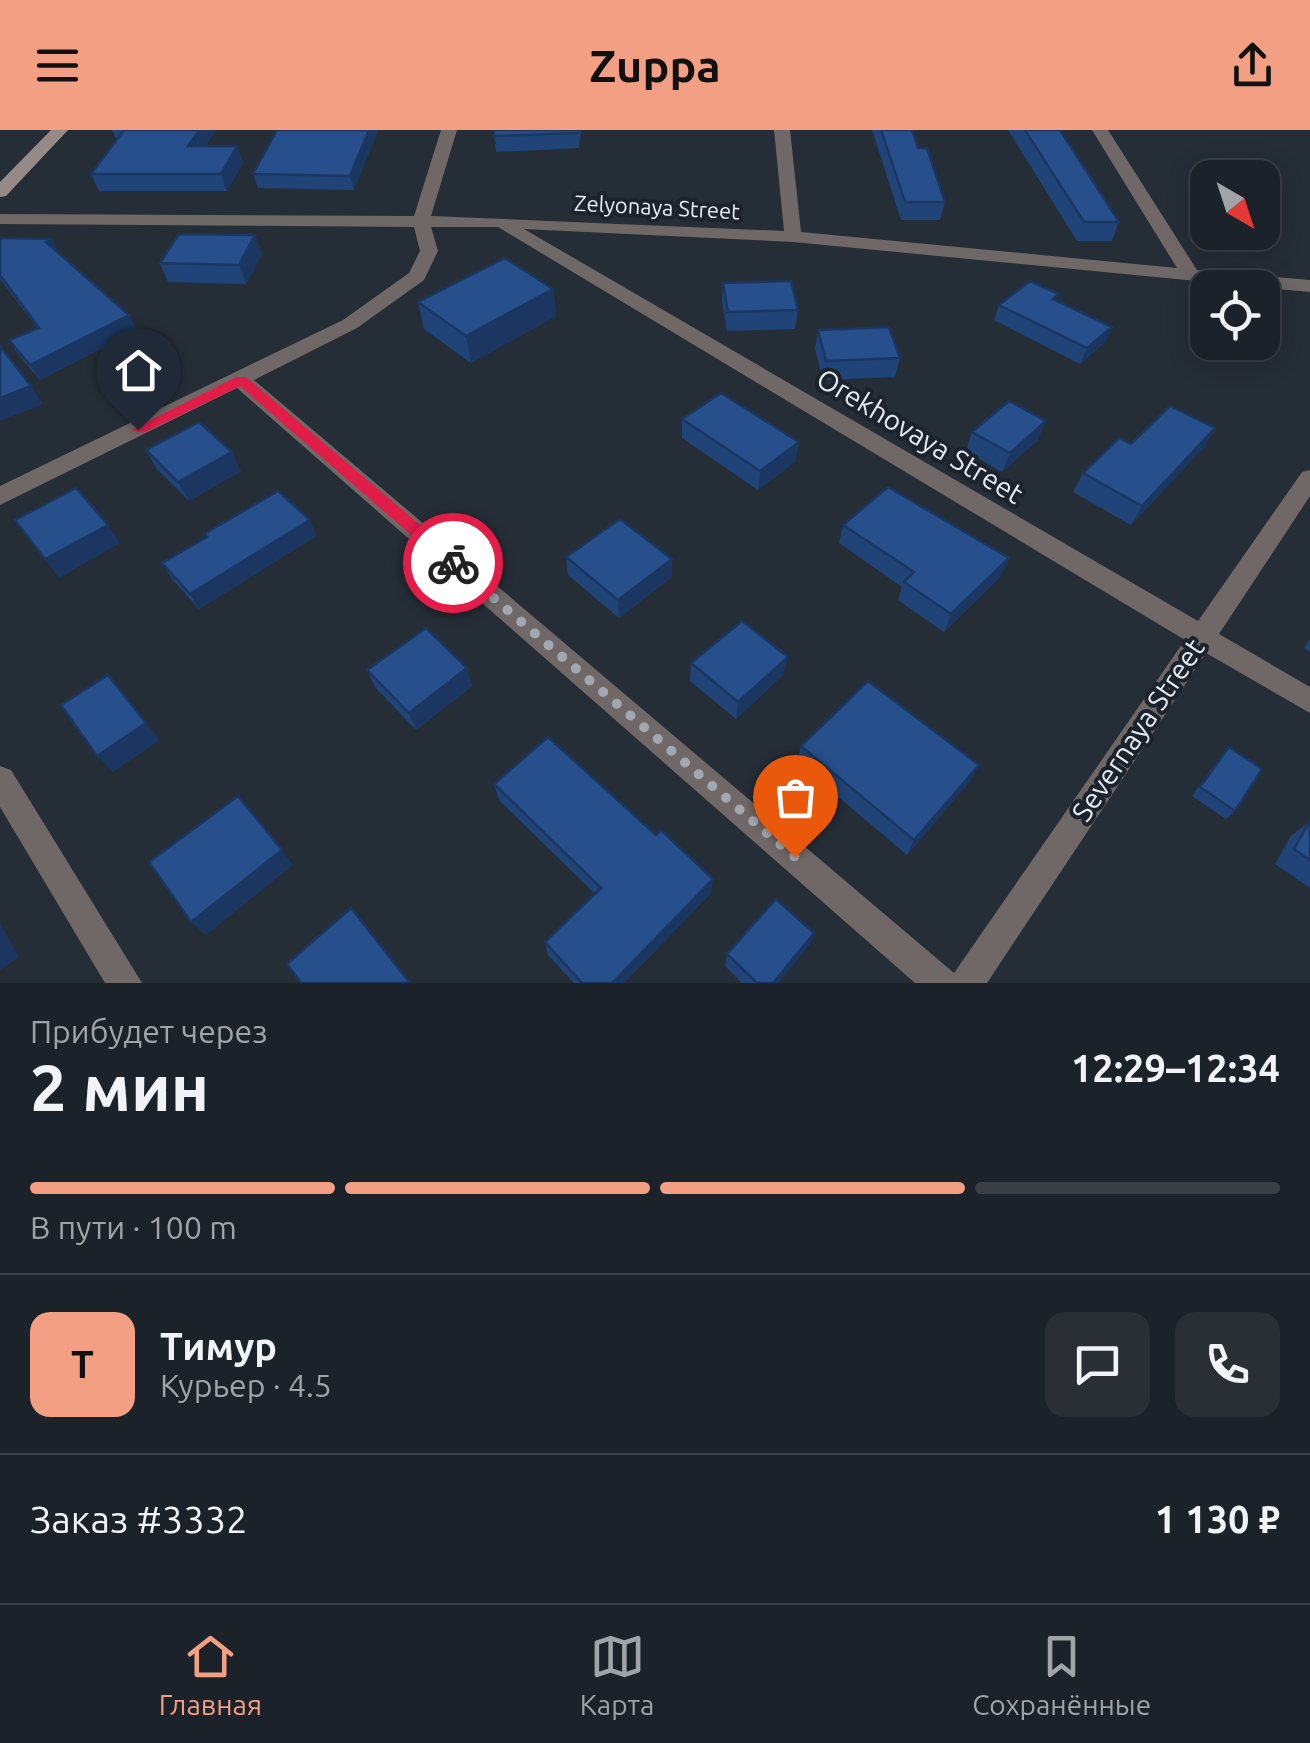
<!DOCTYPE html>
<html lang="ru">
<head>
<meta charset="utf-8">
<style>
  :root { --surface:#1c2229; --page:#292f35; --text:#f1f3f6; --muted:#a0a4a8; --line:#3a3f46; --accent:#f39f84 }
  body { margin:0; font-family:Ubuntu,sans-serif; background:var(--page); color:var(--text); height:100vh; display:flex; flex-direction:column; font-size:38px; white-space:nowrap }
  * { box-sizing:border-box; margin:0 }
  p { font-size:32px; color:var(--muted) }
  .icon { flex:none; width:55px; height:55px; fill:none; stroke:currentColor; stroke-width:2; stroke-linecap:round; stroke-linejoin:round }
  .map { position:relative; height:853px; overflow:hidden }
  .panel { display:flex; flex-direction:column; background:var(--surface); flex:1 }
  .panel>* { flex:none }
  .needle { width:65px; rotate:141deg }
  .fabs { position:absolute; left:1190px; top:30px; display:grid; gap:20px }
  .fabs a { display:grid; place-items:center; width:90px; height:90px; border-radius:20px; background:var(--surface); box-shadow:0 5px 25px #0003,0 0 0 2px var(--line); font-size:50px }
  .pin { position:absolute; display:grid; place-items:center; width:85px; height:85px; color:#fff; margin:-102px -42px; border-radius:50% 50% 50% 0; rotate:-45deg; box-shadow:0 0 10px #0007 }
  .pin .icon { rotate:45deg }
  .courier { position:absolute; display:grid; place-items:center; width:100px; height:100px; margin:-50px; border:8px solid #e11d48; border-radius:50%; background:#fff; color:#222; box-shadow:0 2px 12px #0007 }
  .summary em { font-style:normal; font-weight:600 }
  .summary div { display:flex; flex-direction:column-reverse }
  .summary { display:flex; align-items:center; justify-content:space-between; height:170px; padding:0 30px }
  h1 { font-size:65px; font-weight:600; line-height:75px }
  .bar { display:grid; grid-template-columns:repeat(4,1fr); gap:15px 10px; align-content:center; height:120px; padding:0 30px }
  .bar i { height:12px; border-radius:8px; background:var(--line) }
  .bar .active { background:var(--accent) }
  .bar p { grid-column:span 4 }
  .line { display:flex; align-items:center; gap:25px; padding:0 30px; border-top:2px solid var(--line) }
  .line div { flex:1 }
  .round { display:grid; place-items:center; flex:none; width:105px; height:105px; border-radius:20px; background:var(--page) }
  header { display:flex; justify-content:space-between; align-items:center; height:130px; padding:0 30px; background:var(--accent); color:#111; font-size:45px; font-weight:600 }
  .tabs { display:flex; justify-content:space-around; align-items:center; height:140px; border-top:2px solid var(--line); background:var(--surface); font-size:28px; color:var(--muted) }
  .tabs a { display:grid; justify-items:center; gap:5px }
  .tabs .active { color:var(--accent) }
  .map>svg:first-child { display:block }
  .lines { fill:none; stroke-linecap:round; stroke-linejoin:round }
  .street { fill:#706866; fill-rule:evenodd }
  .secondary { fill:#968a87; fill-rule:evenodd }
  .wall { fill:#214478 }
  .shaded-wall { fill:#1b3761 }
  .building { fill:#264f8b; stroke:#1b3761; stroke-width:2.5 }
  .route { fill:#e11d48 }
  .done { stroke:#a2a8b1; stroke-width:10; stroke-dasharray:0 18 }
  .labels { text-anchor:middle; stroke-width:8; stroke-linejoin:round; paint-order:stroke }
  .far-street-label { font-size:22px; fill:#e6ebf2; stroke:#1c232d }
  .street-label { font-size:28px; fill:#e6ebf2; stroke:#1c232d }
</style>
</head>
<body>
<header><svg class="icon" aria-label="menu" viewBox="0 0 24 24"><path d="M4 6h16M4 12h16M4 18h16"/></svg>Zuppa<svg class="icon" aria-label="share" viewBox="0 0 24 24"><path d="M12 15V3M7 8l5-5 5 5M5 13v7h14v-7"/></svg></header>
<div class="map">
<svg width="1310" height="853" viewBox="0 0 1310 853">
  <rect width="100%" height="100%" fill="#252d37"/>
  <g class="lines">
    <!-- street -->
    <g class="street">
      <path d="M441 0H457L431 86 784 101 774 0H790L801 102 1177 138 1092 0H1108L1197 140 1310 150V162L793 112 524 99 1198 491 1302 342 1310 340V366L1219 504 1310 557V583L1206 523 987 853H915L237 258 0 375V356L343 190 409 143 420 121 414 97 0 94V84L414 86ZM431 97H498L1185 510 954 843 254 250 357 198 424 150 438 121Z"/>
      <path d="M0 636 11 640 142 853H105L0 677Z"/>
    </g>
    <!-- secondary -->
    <path class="secondary" d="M51 0H68L6 66 0 67V52Z"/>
  </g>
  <!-- wall -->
  <g class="wall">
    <path d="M112 0H216L205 16H237L243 33 227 61H99L91 44 117 10Z"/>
    <path d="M378 0 354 60 258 58 253 44Z"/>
    <path d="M494 0H581L579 18 496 22Z"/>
    <path d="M872 0H912L918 18 945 72 940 90H901Z"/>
    <path d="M1008 0H1060L1119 92 1112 111H1077Z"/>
    <path d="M255 105 262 124 246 154 168 152 160 133Z"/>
    <path d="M0 108 60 124 137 200 40 250 19 226 9 210 38 199 0 149Z"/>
    <path d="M723 153 798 180 795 199 727 201 722 172Z"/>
    <path d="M553 159 556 186 471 233 424 199 418 172Z"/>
    <path d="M1056 171 1112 197 1105 212 1080 234 994 190 999 175Z"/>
    <path d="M818 200 900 228 895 247 823 250 815 219Z"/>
    <path d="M682 289 796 331 758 360 682 308Z"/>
    <path d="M1215 298 1204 317 1131 395 1073 362 1083 343Z"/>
    <path d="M972 302 1038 310 1002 342 966 321Z"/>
    <path d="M146 320 241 341 189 371 157 339Z"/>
    <path d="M310 390 316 406 199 479 172 449 162 433Z"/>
    <path d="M843 395 1000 447 944 502 898 470 902 457 839 413Z"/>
    <path d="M566 427 672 429V447L619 488 568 445Z"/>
    <path d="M1310 509V522L1304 518Z"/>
    <path d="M691 533 784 544 736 589 690 551Z"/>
    <path d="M467 538 472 556 416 600 375 557 367 540Z"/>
    <path d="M801 616 970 651 907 725 797 632Z"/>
    <path d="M1229 617 1235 681 1226 689 1192 666 1221 626Z"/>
    <path d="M494 654 711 763 624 853H574L548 825 545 812 595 764 499 670Z"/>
    <path d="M1310 691V758L1275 734 1291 706Z"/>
    <path d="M814 803 809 815 778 853H742L725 836 727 824Z"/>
  </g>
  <!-- shaded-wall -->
  <g class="shaded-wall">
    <path d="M199 0H216L195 33 188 16Z"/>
    <path d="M369 0H378L354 60 350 46Z"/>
    <path d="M237 16 243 33 227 61 221 44Z"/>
    <path d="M255 105 262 124 246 154 239 135Z"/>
    <path d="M52 109 60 125 46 112Z"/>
    <path d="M553 159 556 186 471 233 466 206Z"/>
    <path d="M129 185 137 200 40 250 30 235Z"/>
    <path d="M1112 197 1105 212 1080 234 1087 218Z"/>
    <path d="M31 256 43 274 0 291V268Z"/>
    <path d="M1046 291 1038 310 1002 342 1010 323Z"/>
    <path d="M1215 298 1204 317 1131 395 1142 376Z"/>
    <path d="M799 312 796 331 758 360 760 341Z"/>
    <path d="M232 322 241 341 189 371 178 352Z"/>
    <path d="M310 390 316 406 199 479 190 464Z"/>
    <path d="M108 395 120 413 59 448 45 429Z"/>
    <path d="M1009 428 1000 447 944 502 951 484Z"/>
    <path d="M672 429V447L619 488 618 470Z"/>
    <path d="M788 527 784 544 736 589 738 572Z"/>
    <path d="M467 538 472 556 416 600 409 583Z"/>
    <path d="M108 545 160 610 113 642 97 626Z"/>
    <path d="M979 635 970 651 907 725 914 710Z"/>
    <path d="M282 720 293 735 206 805 191 792Z"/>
    <path d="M713 749 711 763 624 853H612Z"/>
    <path d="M0 793 19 827 0 840Z"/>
    <path d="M814 803 809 815 778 853H773Z"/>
  </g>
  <!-- building -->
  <g class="building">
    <path d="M124 0H199L188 16H237L221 44H91Z"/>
    <path d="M277 0H369L350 46 253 44Z"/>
    <path d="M494 0H579L578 3 494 6Z"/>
    <path d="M881 0H912L918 18H927L945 72H905Z"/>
    <path d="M1025 0H1060L1119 92H1084Z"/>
    <path d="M179 104 255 105 239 135 160 133Z"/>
    <path d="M0 108 52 109 46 112 129 185 30 235 9 210 39 198 0 145Z"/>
    <path d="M505 128 553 159 466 206 418 172Z"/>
    <path d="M791 151 798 180 728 182 723 153Z"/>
    <path d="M1030 151 1059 164 1053 169 1112 197 1087 218 999 175Z"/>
    <path d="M889 197 900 228 826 231 818 200Z"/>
    <path d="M0 216 31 256 0 268Z"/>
    <path d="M721 263 799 312 760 341 682 289Z"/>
    <path d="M1009 271 1046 291 1010 323 972 302Z"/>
    <path d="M1170 276 1215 298 1142 376 1083 343 1119 308 1131 314Z"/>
    <path d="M199 292 232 322 178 352 146 320Z"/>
    <path d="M888 357 1009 428 951 484 904 452 914 442 843 395Z"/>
    <path d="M76 358 108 395 45 429 15 390Z"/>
    <path d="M278 361 310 390 190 464 162 433 207 407 204 404Z"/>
    <path d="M620 389 672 429 618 470 566 427Z"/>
    <path d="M742 491 788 527 738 572 691 533Z"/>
    <path d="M426 498 467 538 409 583 367 540Z"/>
    <path d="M108 545 146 593 97 626 61 575Z"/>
    <path d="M868 551 979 635 914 710 801 616Z"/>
    <path d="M548 607 656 705 661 700 713 749 612 853H582L545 812 601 758 494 654Z"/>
    <path d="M1229 617 1262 639 1235 681 1200 657Z"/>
    <path d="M238 666 282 720 191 792 149 732Z"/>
    <path d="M1310 691V730L1294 719Z"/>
    <path d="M776 769 814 803 773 853H757L727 824Z"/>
    <path d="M351 778 410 853H301L287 834Z"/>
  </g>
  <!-- route -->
  <path class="route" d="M236 247H246L459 428V437H448L240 256 143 303 131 300Z"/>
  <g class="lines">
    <!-- done -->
    <path class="done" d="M453 433 795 727"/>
  </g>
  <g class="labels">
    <!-- far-street labels -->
    <g class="far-street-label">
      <text transform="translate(657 77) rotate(3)" y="8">Zelyonaya Street</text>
    </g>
    <!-- street labels -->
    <g class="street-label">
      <text transform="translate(920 306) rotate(31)" y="10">Orekhovaya Street</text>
      <text transform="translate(1138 600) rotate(-56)" y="10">Severnaya Street</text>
    </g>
  </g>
</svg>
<div class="fabs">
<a><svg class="needle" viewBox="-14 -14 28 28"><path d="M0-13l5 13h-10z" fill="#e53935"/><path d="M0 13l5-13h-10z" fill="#a0a4a8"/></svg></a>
<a><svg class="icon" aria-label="locate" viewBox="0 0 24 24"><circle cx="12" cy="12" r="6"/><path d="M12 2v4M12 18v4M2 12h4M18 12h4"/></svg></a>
</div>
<div class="pin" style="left:795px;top:727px;background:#ea580c"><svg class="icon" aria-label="bag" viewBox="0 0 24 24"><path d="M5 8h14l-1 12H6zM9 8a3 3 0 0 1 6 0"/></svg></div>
<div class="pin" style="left:138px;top:300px;background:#1f2937"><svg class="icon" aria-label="home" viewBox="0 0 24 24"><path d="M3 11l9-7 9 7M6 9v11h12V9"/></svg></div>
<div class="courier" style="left:453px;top:433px"><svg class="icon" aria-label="bike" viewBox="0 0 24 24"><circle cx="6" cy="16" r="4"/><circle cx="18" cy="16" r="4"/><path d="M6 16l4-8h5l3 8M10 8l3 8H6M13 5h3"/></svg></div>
</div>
<section class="panel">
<div class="summary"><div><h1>2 мин</h1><p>Прибудет через</p></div><em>12:29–12:34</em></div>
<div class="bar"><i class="active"></i><i class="active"></i><i class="active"></i><i></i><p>В пути · 100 m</p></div>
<div class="line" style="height:180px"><b class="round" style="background:var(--accent);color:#111">Т</b><div><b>Тимур</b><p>Курьер · 4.5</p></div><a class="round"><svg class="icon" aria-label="chat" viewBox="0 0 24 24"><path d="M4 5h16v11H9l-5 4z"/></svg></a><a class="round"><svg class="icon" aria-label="phone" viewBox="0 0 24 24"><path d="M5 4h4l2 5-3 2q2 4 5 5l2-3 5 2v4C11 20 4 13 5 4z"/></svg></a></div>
<div class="line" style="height:130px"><div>Заказ #3332</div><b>1 130 ₽</b></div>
</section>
<nav class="tabs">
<a class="active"><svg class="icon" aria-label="home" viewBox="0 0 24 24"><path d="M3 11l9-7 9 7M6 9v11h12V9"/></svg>Главная</a>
<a><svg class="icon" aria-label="map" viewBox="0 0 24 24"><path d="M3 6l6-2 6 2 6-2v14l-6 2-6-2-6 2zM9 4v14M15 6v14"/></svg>Карта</a>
<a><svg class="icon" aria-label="saved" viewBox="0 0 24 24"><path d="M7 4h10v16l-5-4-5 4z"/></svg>Сохранённые</a>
</nav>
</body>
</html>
